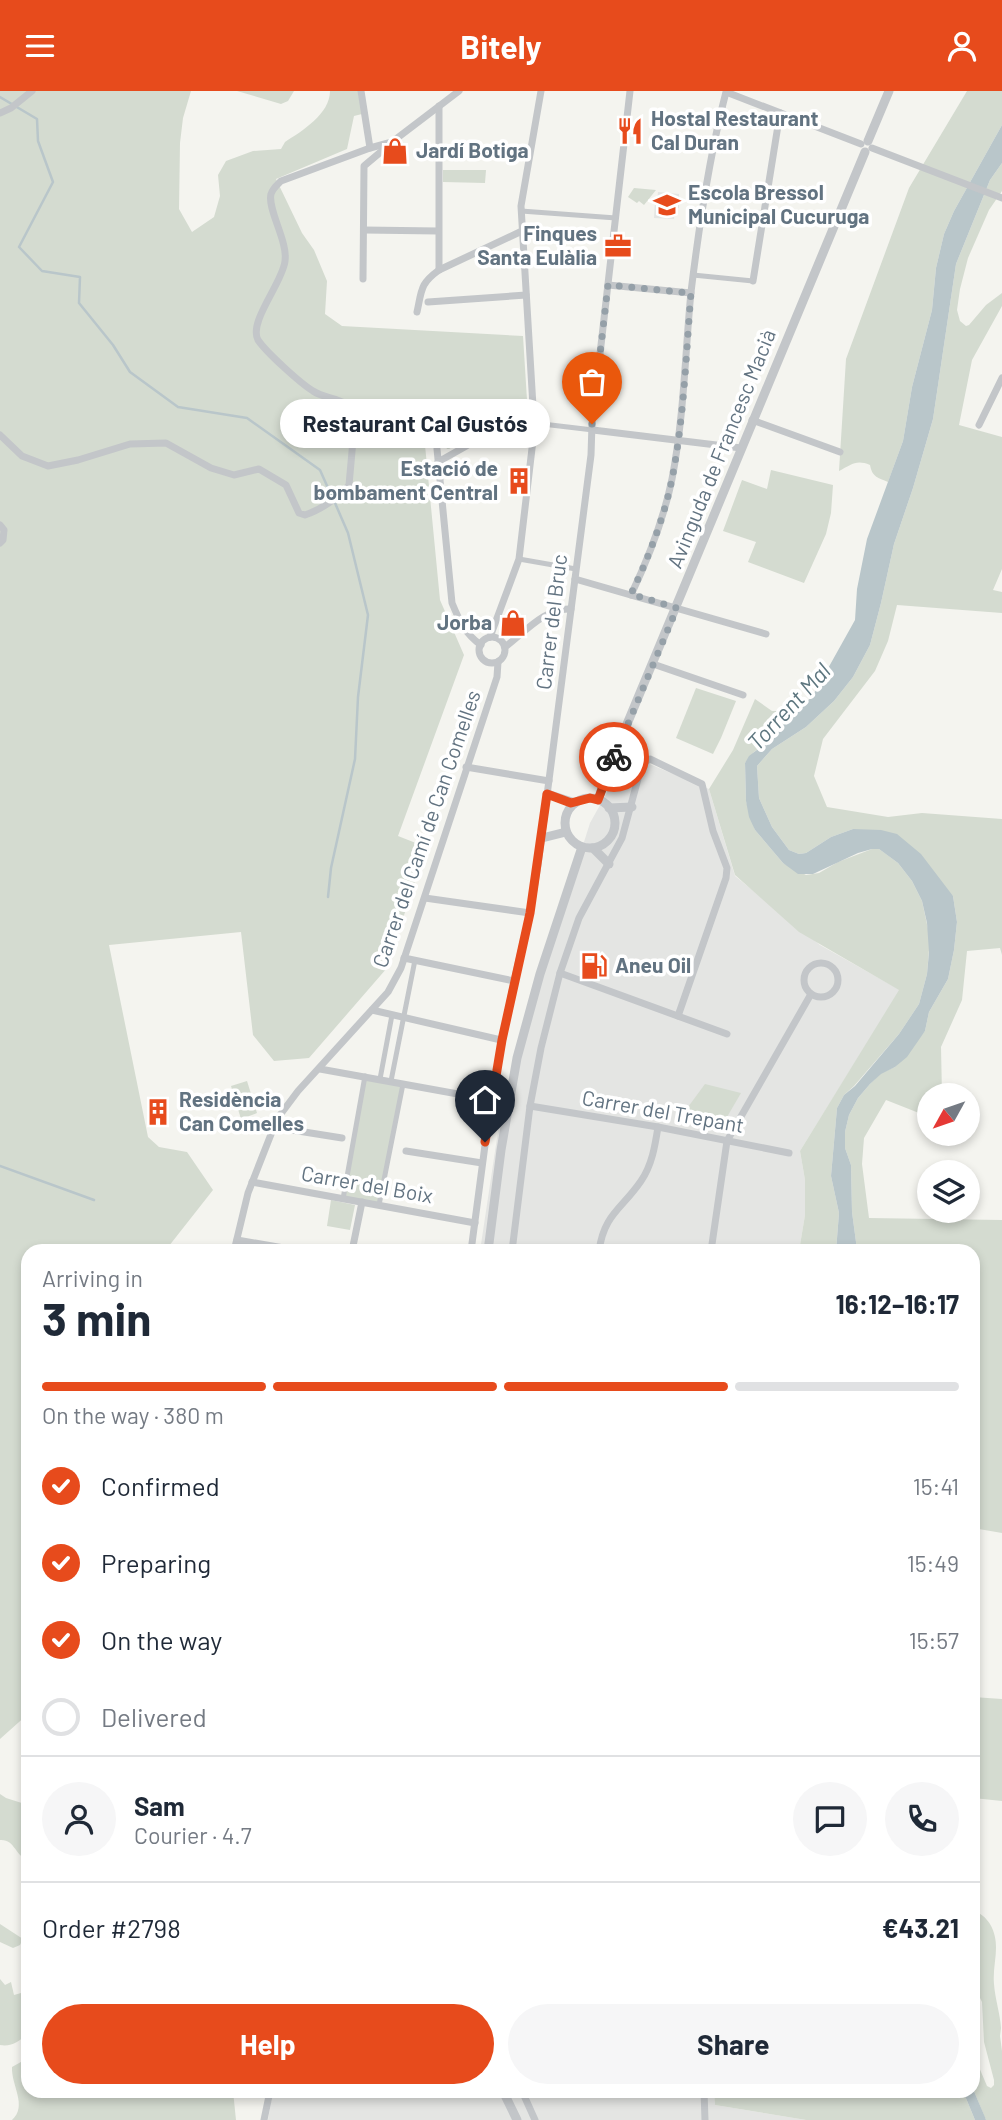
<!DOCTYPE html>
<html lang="en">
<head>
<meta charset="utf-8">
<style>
  :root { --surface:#fff; --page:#f6f6f7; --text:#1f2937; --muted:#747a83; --line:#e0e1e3; --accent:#e74b1c }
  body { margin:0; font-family:Barlow,sans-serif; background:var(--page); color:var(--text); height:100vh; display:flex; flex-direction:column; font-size:26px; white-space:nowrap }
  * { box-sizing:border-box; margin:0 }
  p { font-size:23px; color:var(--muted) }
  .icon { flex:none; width:38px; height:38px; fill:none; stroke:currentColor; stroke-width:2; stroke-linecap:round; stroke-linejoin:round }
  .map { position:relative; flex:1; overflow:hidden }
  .drawer { position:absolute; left:21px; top:1153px; width:959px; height:854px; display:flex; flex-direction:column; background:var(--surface); border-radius:21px; box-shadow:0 4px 10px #0003 }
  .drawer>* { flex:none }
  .needle { width:46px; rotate:230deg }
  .buttons { position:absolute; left:917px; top:992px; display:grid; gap:14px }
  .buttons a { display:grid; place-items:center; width:63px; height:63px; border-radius:50%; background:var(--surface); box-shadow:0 4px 10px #0003; font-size:35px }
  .pin { position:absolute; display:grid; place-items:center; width:60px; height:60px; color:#fff; margin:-72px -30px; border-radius:50% 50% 50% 0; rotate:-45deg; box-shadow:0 0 7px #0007 }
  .pin .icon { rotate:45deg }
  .courier { position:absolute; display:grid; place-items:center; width:70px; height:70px; margin:-35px; border:5px solid #e74b1c; border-radius:50%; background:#fff; color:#222; box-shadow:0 2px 9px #0007 }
  .bubble { position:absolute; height:49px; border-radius:24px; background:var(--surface); box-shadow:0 4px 10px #0003; font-size:23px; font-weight:700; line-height:49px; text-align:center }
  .head em { font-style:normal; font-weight:700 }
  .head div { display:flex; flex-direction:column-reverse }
  .head { display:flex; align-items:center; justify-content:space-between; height:119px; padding:0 21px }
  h1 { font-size:46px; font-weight:700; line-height:52px }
  .bar { display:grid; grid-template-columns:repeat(4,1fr); gap:10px 7px; align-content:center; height:84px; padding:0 21px }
  .bar i { height:9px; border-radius:5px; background:var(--line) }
  .bar .active { background:var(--accent) }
  .bar p { grid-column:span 4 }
  .line { display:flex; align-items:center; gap:18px; padding:0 21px; border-top:2px solid var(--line) }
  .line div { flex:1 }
  .round { display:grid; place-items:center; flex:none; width:74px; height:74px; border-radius:37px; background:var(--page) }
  ol { padding:0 21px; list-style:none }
  li { display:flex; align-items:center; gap:21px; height:77px }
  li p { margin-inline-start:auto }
  li .icon { padding:7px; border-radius:50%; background:var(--accent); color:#fff; stroke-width:4 }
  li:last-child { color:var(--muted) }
  li i { width:38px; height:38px; border:4px solid var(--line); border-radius:50% }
  .primary-button { display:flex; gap:14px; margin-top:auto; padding:14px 21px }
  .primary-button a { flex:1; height:80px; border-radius:42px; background:var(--accent); color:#fff; font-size:28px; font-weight:700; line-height:80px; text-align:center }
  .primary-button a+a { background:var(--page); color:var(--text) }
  header { display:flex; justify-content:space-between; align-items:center; height:91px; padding:0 21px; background:var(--accent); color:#fff; font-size:32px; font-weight:700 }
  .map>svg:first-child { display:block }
  .built { fill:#e4e5e3 }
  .green { fill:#d4dbd0 }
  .water { fill:#b9c6ca }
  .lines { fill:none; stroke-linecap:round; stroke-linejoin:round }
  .stream { stroke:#b9c6ca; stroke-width:2.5 }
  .pedestrian { stroke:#c3c6c9; stroke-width:5 }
  .minor { stroke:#c3c6c9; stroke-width:7 }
  .tertiary { stroke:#c3c6c9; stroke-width:9 }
  .done { stroke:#95a0a8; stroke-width:7; stroke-dasharray:0 12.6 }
  .route { stroke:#e74b1c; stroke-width:9 }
  .labels { text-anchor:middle; stroke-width:7; stroke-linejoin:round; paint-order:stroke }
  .poi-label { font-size:21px; font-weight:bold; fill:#627381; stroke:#fff; text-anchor:start }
  .street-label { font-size:21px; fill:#627381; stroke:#fff }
  .water-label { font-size:23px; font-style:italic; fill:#5d767f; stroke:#fff }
</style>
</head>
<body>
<header><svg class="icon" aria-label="menu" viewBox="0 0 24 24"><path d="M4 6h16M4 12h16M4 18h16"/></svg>Bitely<svg class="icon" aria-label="person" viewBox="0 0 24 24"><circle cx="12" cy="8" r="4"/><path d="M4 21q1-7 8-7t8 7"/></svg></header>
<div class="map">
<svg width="1002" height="2029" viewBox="0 0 1002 2029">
  <rect width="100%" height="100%" fill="#f4f4ef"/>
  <!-- built -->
  <g class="built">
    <path d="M658 101 679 103V117H675L674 128 654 127 655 110H657Z"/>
    <path d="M628 664 709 698 735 785 820 854 900 899 800 1060 805 1089V1124L799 1160H480L503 1007 590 732Z"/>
    <path d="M273 2000H714L715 2014 806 2029H268Z"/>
  </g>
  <!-- green -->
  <g class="green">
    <path d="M0 0H191L183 27 180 52 179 118 192 141 214 126 220 105 218 84 226 70 253 60 281 58 285 51C302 40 330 23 330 0H358L362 23 354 25 347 58 276 88 302 142 314 159 327 190 325 223 342 235 523 245 528 325 510 326 498 329 449 358H447L440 344 425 354 440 509 464 564 398 745 426 756 387 877 309 967 274 970 253 944 241 841 109 854 148 1046 159 1056 187 1061 213 1099 165 1160H28V1623L0 1648Z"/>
    <path d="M237 0H294L288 10 281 13Z"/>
    <path d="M967 0H1002V34L954 120 944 143 936 177 932 219 912 296 903 350 888 391C878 387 872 386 870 374 856 368 851 374 839 380L846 268 909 97Z"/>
    <path d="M1002 72V100L989 119 968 167 960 198 957 219 960 230 966 235 969 234 986 214 1002 202V215L972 269 959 334 1002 346V478L993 499 1002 501V522L897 514 888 550 875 580 823 648 814 685 827 716 888 726 922 722 1002 728V864L1000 857 967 860 962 909 941 956 942 1004H929V1020L919 1022 886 1009 864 1047 862 1073 869 1127 1002 1129V1442L973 1437V1160H856V1151L852 1121 851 1074 845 1057V1041L849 1024 858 1007 870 993 881 982 895 976 925 940 929 921 948 888 954 859 957 831 953 805 853 738 831 746 806 762 799 763 789 759 772 736 759 707 757 675 772 658 806 636 834 610 853 586 870 554 881 512 894 453 913 397 933 328 956 173 990 89Z"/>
    <path d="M443 79H486L485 92 443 91Z"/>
    <path d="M634 97 656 99 644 114 639 110 637 112 628 106Z"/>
    <path d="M771 379 833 394 831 422 826 443 804 492 748 471 756 451 723 440 742 389 767 398Z"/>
    <path d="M696 597 736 610 721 647 713 663 676 647Z"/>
    <path d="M755 608 772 620H795L771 648 754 661 745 672 746 710 755 739 783 772 806 784 819 782 838 771 872 758H879L886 763 898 772 912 790 922 810 930 847 927 883 919 913 899 943 854 995 844 1004 837 1017 831 1085 839 1122 836 1160H799L805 1124V1089L800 1060 899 899 799 841 735 784 709 698 733 659Z"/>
    <path d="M365 985 403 993 379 1114 343 1108Z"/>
    <path d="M247 990 257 1022 241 1028 231 995Z"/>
    <path d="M705 993 741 1002 720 1038 677 1031Z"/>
    <path d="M331 1109 355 1114 350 1139 327 1135Z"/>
    <path d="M973 1606 1002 1608V1710L973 1707Z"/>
    <path d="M0 1703 6 1707 28 1714V1769C15 1765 15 1748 0 1749Z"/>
    <path d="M973 1820C982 1823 985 1826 990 1833 1002 1854 992 1872 994 1893 995 1908 1000 1922 1001 1937L1000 1945 1002 1960V2029H986L973 1998V1962L987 1995 991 1997 994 1994V1989L984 1951 982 1911 973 1893Z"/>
    <path d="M0 1833 23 1848 20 1854 13 1857 0 1851Z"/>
    <path d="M0 1888 5 1894 11 1891 14 1904 21 1902 28 1896V1943C19 1950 12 1956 0 1954Z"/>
    <path d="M28 1967V2000H233L236 2029H12C28 2015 11 1994 12 1976Z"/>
    <path d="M714 2000H963L975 2029H806L715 2014Z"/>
  </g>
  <!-- water -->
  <g class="water">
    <path d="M1002 34V72L990 89 956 173 933 328 913 397 894 453 881 512 870 554 853 586 834 610 806 636 772 658 757 675 759 707 772 736 789 759 799 763 806 762 831 746 853 738 881 739 897 743 921 763 953 805 957 831 954 859 948 888 929 921 925 940 907 966 895 976 881 983 870 993 858 1007 849 1024 845 1041V1057L851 1074 852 1121 856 1151V1160H836L839 1122 831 1085 837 1017 844 1004 855 995 899 943 919 913 927 883 929 861 927 832 922 810 912 790 898 772 879 758H872L858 762 813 783H798L783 772 755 739 749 726 746 710 745 672 749 665 771 648 795 620 812 606 855 529 857 498 867 448 903 350 912 296 932 219 936 177 944 143 954 120Z"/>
    <path d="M973 1998 985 2026 986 2029H975L963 2000H973Z"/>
  </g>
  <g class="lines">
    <!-- stream -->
    <g class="stream">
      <path d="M0 6 37 28 38 50 53 91 19 156 42 180 80 186 79 212 113 254 130 281 178 316 247 327 320 379 332 406"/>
      <path d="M328 806 331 777 355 668 358 606 368 524 348 442 335 412"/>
      <path d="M0 1075 94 1109"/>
    </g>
    <!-- pedestrian -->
    <g class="pedestrian">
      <path d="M521 120 616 127"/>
      <path d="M693 184 753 190"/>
      <path d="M534 332 593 339"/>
      <path d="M519 468 576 478"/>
      <path d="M380 988 392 924"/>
      <path d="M391 990 415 869"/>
      <path d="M343 1108 365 985"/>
      <path d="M379 1114 403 993"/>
    </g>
    <!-- minor -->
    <g class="minor">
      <path d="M361 0 370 57"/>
      <path d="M439 15V179"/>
      <path d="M0 22 11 17 32 0"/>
      <path d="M872 57 1002 107"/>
      <path d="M364 139 438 140"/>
      <path d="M363 188 364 75 389 54"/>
      <path d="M753 190 780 22"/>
      <path d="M608 194 691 202"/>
      <path d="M428 211 526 204"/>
      <path d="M417 221C422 198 420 193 439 179L522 140"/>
      <path d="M752 329 840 361"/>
      <path d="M979 334 1002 287"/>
      <path d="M593 339 741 357"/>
      <path d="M0 344 22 365 48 375 78 369 130 353 166 352 211 377 234 384 259 378 286 394 299 422 305 424C320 419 340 406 349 394L355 327C350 305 328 310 313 300 300 292 266 261 258 249 248 231 283 191 285 170 288 150 267 118 271 103 273 97 277 94 281 90L370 57 392 51 459 0"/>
      <path d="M437 358 452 512C459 529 465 543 481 554"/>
      <path d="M438 371 507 332H534"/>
      <path d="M0 434 4 439 3 449 0 452"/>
      <path d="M575 488 766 543"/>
      <path d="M631 504C648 468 664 427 672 388 684 326 685 263 691 201 699 135 709 66 726 1L861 53"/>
      <circle cx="492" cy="559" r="13"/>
      <path d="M490 546 519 468 533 349 534 332 521 115 541 0"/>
      <path d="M505 556C524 542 545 516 571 518"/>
      <path d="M653 573 743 604"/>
      <path d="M466 676 549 690"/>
      <path d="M425 807 530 822"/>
      <path d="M404 867 514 890"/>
      <circle cx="821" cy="889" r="17"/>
      <path d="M560 882 727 943"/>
      <path d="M372 919 501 949"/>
      <path d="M320 978 491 1009"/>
      <path d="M530 1015 658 1036 789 1062"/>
      <path d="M273 1036 342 1047"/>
      <path d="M406 1060 482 1072"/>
      <path d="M252 1091 475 1132"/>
      <path d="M237 1149 301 1160"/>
      <path d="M234 1160 248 1102 277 1028 298 1000 388 901 401 877 497 586 498 571"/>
      <path d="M352 1160 362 1111"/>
      <path d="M471 1160 491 1009 514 890 530 822 538 774 591 364 592 333 630 0"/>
      <path d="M512 1160 530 1015 541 957 560 882 579 827 622 747 642 673 650 668 702 693 713 740 727 777 726 787 678 925"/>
      <path d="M599 1160C604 1123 622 1118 641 1090 652 1074 655 1055 658 1036"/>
      <path d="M711 1160 727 1050 811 903"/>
      <path d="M522 2000 535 2029"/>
      <path d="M704 2000 705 2029"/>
      <path d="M264 2029 270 2000"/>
    </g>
    <!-- tertiary -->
    <g class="tertiary">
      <path d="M868 50 889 0"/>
      <path d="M547 703 575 712"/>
      <circle cx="590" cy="732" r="25"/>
      <path d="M598 709 610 674 865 61"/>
      <path d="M609 717 632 716"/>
      <path d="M542 747 566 741"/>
      <path d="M593 757 609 773"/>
      <path d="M488 1160 501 1059 517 967 540 883 582 756"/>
      <path d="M503 2000 517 2029"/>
    </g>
  </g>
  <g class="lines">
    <!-- done -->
    <path class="done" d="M592 333 608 194 691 202C686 264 684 327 672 388 664 427 648 468 631 503L677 517 614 666"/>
    <!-- route -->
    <path class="route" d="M485 1051 502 949 530 822 547 703 571 712 590 707 598 709 614 666"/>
  </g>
  <!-- icons -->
  <defs>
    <symbol id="restaurant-bare" viewBox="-9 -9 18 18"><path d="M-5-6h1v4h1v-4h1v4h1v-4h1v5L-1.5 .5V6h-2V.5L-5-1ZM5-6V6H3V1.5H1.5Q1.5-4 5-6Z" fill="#e74b1c" stroke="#fff" stroke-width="2.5" paint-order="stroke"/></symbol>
    <symbol id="shop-bare" viewBox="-9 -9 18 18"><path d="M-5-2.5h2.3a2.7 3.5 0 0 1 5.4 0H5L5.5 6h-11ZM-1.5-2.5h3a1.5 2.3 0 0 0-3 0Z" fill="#e74b1c" stroke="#fff" stroke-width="2.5" paint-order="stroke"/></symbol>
    <symbol id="school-bare" viewBox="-9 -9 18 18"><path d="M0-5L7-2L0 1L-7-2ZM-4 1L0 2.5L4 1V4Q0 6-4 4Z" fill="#e74b1c" stroke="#fff" stroke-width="2.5" paint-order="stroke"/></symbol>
    <symbol id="office-bare" viewBox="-9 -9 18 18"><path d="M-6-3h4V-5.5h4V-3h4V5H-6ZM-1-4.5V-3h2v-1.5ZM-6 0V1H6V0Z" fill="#e74b1c" stroke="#fff" stroke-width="2.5" paint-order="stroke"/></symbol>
    <symbol id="building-bare" viewBox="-9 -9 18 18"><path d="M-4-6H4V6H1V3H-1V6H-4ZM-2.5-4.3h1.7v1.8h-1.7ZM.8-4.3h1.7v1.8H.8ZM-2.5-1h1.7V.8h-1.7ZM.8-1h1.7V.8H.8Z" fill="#e74b1c" stroke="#fff" stroke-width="2.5" paint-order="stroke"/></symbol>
    <symbol id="fuel-bare" viewBox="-9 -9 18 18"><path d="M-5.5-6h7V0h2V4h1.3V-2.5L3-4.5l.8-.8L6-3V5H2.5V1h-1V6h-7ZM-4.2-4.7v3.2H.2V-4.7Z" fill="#e74b1c" stroke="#fff" stroke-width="2.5" paint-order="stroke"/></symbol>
  </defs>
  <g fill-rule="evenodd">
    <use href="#restaurant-bare" x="611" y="21" width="38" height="38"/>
    <use href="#shop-bare" x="376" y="41" width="38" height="38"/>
    <use href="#school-bare" x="648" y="95" width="38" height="38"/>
    <use href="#office-bare" x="599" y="136" width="38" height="38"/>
    <use href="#building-bare" x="500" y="371" width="38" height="38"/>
    <use href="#shop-bare" x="494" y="513" width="38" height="38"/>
    <use href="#fuel-bare" x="575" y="856" width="38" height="38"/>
    <use href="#building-bare" x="139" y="1002" width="38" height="38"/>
  </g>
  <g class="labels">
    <!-- poi labels -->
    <g class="poi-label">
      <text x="651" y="35">Hostal Restaurant<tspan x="651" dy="24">Cal Duran</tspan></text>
      <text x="416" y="67">Jardí Botiga</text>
      <text x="688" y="109">Escola Bressol<tspan x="688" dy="24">Municipal Cucuruga</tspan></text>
      <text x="597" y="150" text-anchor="end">Finques<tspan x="597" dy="24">Santa Eulàlia</tspan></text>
      <text x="498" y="385" text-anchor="end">Estació de<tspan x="498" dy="24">bombament Central</tspan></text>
      <text x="492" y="539" text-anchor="end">Jorba</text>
      <text x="615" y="882">Aneu Oil</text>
      <text x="179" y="1016">Residència<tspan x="179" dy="24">Can Comelles</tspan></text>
    </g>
    <!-- street labels -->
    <g class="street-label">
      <text transform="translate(722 358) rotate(-68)" y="7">Avinguda de Francesc Macià</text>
      <text transform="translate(552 531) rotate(-83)" y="7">Carrer del Bruc</text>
      <text transform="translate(427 738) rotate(-71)" y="7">Carrer del Camí de Can Comelles</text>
      <text transform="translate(663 1021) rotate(10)" y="7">Carrer del Trepant</text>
      <text transform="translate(367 1094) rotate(10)" y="7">Carrer del Boix</text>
    </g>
    <!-- water labels -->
    <g class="water-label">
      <text transform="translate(789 616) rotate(-47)" y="8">Torrent Mal</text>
    </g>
  </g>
</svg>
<div class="buttons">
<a><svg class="needle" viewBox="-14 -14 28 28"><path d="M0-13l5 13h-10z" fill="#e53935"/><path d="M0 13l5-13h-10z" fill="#747a83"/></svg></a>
<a><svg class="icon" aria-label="layers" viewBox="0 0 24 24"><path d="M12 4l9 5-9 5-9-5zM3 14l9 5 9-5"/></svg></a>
</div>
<div class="pin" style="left:592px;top:333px;background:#ea580c"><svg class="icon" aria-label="bag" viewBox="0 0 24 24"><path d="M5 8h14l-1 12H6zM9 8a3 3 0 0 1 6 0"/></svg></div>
<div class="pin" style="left:485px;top:1051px;background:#1f2937"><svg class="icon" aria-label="home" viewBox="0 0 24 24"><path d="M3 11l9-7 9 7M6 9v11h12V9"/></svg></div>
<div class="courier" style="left:614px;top:666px"><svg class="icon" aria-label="bike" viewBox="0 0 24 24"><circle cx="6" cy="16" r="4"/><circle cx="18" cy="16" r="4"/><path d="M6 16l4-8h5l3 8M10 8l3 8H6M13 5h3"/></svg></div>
<div class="bubble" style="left:280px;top:308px;width:270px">Restaurant Cal Gustós</div>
<section class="drawer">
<div class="head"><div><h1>3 min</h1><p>Arriving in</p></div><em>16:12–16:17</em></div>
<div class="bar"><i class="active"></i><i class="active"></i><i class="active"></i><i></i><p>On the way · 380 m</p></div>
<ol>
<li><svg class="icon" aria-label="check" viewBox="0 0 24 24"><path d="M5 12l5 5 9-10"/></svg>Confirmed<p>15:41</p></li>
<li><svg class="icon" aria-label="check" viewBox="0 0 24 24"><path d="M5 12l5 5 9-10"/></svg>Preparing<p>15:49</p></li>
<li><svg class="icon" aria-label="check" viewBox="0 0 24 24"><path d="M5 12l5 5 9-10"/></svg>On the way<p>15:57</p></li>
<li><i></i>Delivered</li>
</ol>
<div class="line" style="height:126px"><a class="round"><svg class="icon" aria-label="person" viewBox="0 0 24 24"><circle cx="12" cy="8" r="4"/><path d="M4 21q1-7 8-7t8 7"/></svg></a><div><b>Sam</b><p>Courier · 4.7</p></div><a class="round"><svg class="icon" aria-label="chat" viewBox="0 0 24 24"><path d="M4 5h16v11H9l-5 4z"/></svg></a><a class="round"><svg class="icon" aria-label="phone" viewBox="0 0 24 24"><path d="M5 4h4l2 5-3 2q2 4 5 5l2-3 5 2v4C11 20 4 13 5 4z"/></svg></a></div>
<div class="line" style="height:91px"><div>Order #2798</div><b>€43.21</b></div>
<div class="primary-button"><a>Help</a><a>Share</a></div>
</section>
</div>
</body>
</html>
